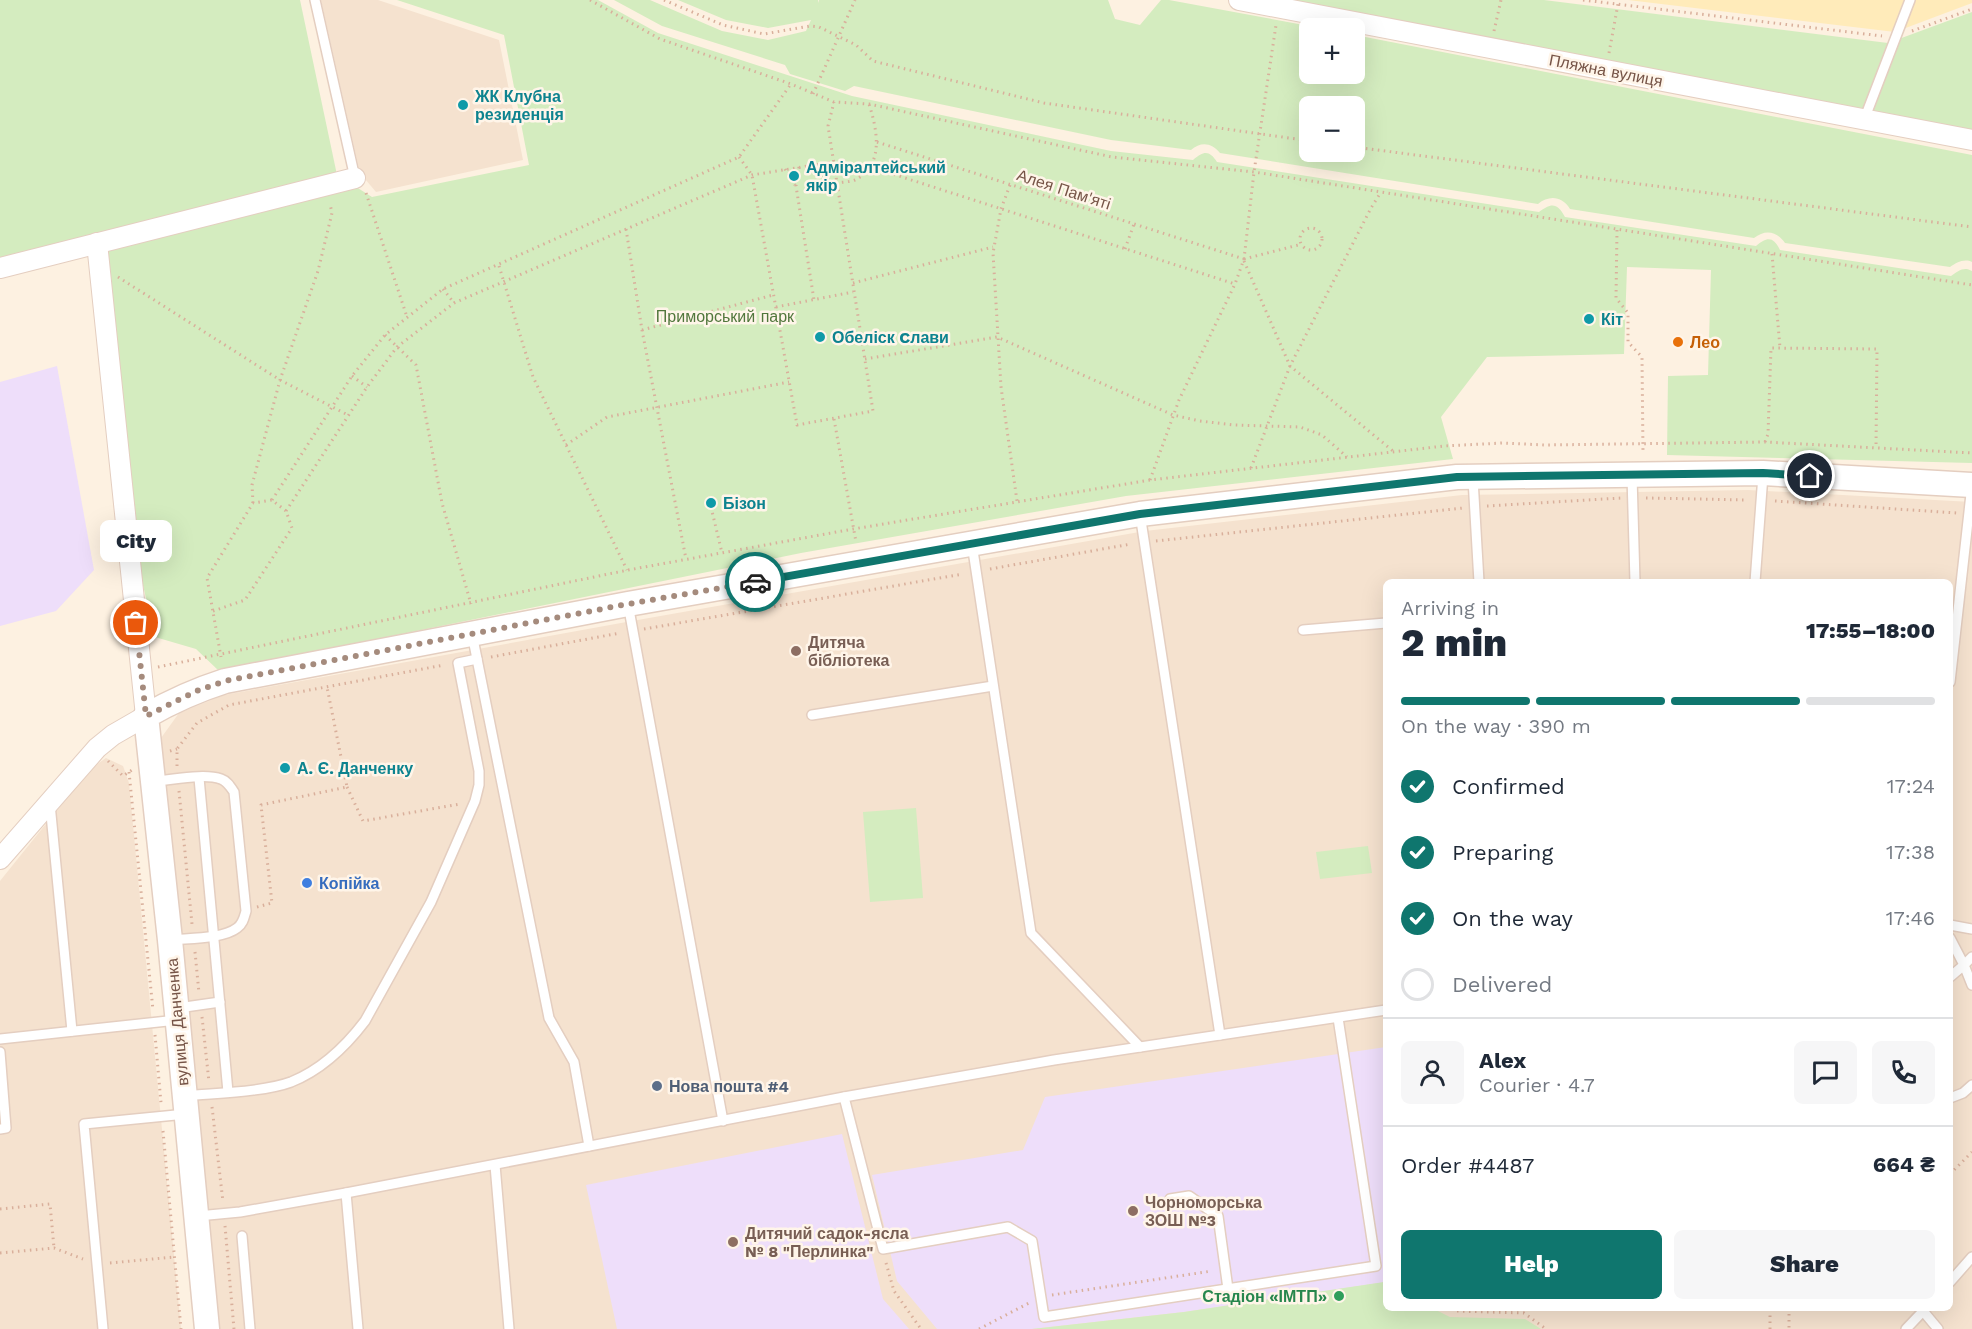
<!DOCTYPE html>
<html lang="en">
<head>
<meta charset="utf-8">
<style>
  :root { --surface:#fff; --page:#f6f6f7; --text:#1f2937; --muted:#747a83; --line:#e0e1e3; --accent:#0f766e }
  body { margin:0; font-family:"Work Sans",sans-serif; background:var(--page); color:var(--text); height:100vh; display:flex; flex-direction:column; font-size:22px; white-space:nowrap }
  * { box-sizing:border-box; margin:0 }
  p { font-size:20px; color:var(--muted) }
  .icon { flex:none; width:33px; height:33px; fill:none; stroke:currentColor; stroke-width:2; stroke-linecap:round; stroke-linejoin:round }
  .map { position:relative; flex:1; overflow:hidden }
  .sheet { position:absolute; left:1383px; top:579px; width:570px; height:732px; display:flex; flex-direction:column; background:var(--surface); border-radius:9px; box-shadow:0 6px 24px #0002 }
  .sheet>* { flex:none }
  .controls { position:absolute; left:1299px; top:18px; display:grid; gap:12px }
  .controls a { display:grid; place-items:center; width:66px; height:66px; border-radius:9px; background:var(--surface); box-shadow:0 6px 24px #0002; font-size:30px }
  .pin { position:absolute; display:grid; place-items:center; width:51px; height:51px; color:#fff; margin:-26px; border:3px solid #fff; border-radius:50%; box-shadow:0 2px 6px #0007 }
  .courier { position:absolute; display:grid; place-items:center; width:60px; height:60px; margin:-30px; border:4px solid #0f766e; border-radius:50%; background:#fff; color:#222; box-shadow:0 2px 8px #0007 }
  .bubble { position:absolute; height:42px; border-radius:9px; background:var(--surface); box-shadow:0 6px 24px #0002; font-size:20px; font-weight:800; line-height:42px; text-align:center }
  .headline em { font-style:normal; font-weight:800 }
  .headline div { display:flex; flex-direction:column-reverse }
  .headline { display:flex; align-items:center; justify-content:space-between; height:102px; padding:0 18px }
  h1 { font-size:39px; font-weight:800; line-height:45px }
  .bar { display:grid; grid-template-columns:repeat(4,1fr); gap:9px 6px; align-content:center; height:72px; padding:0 18px }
  .bar i { height:8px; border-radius:4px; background:var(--line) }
  .bar .selected { background:var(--accent) }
  .bar p { grid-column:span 4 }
  .line { display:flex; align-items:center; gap:15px; padding:0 18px; border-top:2px solid var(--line) }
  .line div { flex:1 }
  .round { display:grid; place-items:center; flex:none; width:63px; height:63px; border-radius:9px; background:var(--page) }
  ol { padding:0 18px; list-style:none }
  li { display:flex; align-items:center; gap:18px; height:66px }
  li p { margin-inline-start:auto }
  li .icon { padding:6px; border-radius:50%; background:var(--accent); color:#fff; stroke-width:4 }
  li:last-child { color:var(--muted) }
  li i { width:33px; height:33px; border:3px solid var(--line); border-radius:50% }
  .action { display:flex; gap:12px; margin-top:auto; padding:12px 18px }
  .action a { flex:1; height:69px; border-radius:9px; background:var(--accent); color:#fff; font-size:24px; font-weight:800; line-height:69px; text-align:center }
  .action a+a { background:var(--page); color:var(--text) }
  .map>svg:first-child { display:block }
  .residential { fill:#f5e2cf; fill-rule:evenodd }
  .education { fill:#eedefa }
  .green { fill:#d4ecbf; fill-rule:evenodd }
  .sand { fill:#ffebba }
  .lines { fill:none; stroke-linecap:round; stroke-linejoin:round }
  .service-casing { stroke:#e4cec0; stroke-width:12 }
  .minor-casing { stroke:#e4cec0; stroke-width:22 }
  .tertiary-casing { stroke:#e4cec0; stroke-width:27 }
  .path { stroke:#d9af9b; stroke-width:3; stroke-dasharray:1.5 4.5; stroke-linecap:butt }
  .service { stroke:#fff; stroke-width:9 }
  .minor { stroke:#fff; stroke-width:20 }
  .tertiary { stroke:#fff; stroke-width:24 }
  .done { stroke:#a58b7d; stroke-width:6; stroke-dasharray:0 10.8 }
  .route { stroke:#0f766e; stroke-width:8 }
  .culture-dot { fill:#0f9aa8; stroke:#fff5e9; stroke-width:2 }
  .food-dot { fill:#e8710a; stroke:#fff5e9; stroke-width:2 }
  .education-dot { fill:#8d6e63; stroke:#fff5e9; stroke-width:2 }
  .shop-dot { fill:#3f7fe0; stroke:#fff5e9; stroke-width:2 }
  .service-dot { fill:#5c6f8a; stroke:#fff5e9; stroke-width:2 }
  .leisure-dot { fill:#2e9e5b; stroke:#fff5e9; stroke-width:2 }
  .labels { text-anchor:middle; stroke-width:5; stroke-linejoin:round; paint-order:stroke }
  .street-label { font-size:16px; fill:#765447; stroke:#fff5e9 }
  .culture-label { font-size:16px; font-weight:bold; fill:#0d838f; stroke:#fff5e9; text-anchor:start }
  .park-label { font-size:16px; fill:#51773c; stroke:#fff5e9 }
  .food-label { font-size:16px; font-weight:bold; fill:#c56008; stroke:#fff5e9; text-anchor:start }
  .education-label { font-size:16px; font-weight:bold; fill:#785e54; stroke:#fff5e9; text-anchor:start }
  .shop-label { font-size:16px; font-weight:bold; fill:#366cbe; stroke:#fff5e9; text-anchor:start }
  .service-label { font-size:16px; font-weight:bold; fill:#4e5e75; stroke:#fff5e9; text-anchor:start }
  .leisure-label { font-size:16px; font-weight:bold; fill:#27864d; stroke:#fff5e9; text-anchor:end }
</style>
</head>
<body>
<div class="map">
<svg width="1972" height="1329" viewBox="0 0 1972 1329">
  <rect width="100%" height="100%" fill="#fdf1e1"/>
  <!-- residential -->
  <g class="residential">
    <path d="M321 0H378L499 40 523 160 376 192 360 173Z"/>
    <path d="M1748 490 1972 502V1329H211L156 745 179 713 224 695 632 621 1145 531 1462 495ZM1386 582H1950V1308H1386Z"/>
    <path d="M106 758 123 766 129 783 181 1329H0V881L90 769Z"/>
  </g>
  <!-- education -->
  <g class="education">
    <path d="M57 366 94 570 56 611 0 626V382Z"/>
    <path d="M1386 1047V1282L1184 1312 1032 1329H937L897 1281 872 1175 1023 1150 1045 1097Z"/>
    <path d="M842 1134 883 1299 909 1329H617L586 1185Z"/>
  </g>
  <!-- green -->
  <g class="green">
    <path d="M0 0H300L337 175 0 259Z"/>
    <path d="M397 0H598L658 33 852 96 1111 151 1193 160C1204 151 1209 150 1217 162L1539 212C1551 203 1557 202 1565 217L1756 246C1767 237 1773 236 1780 250L1951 276C1958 271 1964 266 1972 271V463L1667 455 1668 376 1708 375 1711 270 1627 267 1624 354 1487 357 1441 417 1453 459 1126 496 801 553 219 671 196 649 155 637 142 581H133L103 247 353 185 372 197 529 165 504 35Z"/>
    <path d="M614 0H650L722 31 768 40 806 31 811 20 768 28 726 20 678 0H818V3L819 0H1108L1115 19 1140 25 1161 0H1169L1320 28H1310V74H1354L1355 35 1972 155V262C1964 258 1956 263 1950 267L1785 243C1777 231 1765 229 1754 238L1570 209C1562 196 1549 195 1538 204L1220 153C1212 143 1201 141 1191 150L1111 140 854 86 845 91 790 74 785 65 662 26ZM1310 106H1354V152H1310Z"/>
    <path d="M1268 0H1544L1888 43 1972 12V135Z"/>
    <path d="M916 808 923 898 870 902 863 812Z"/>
    <path d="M1368 846 1372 873 1320 879 1316 852Z"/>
    <path d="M1384 1282 1386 1283V1308H1432L1450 1317 1525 1319 1541 1329H1032L1184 1312Z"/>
  </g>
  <!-- sand -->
  <path class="sand" d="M1628 0H1972V3L1895 32Z"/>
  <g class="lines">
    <defs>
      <g id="service">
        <path d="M315 0 355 178"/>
        <path d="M1864 120 1910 0"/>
        <path d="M1632 476 1635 582"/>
        <path d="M1473 479 1479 582"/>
        <path d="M1140 514 1220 1035"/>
        <path d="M972 544 1031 933 1140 1047"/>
        <path d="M1755 582 1763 475"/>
        <path d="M628 604 723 1121"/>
        <path d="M1303 630 1386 623"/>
        <path d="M472 634 549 1018 574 1062 589 1146"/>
        <path d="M1950 682 1972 485"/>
        <path d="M812 715 993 686"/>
        <path d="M199 778 228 1092"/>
        <path d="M154 781C172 780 204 773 221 779 227 781 230 786 234 792L246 911C244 918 243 924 237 928 223 939 188 938 170 940"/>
        <path d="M50 804 72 1031"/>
        <path d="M1950 925 1972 929"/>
        <path d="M1950 938 1964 965 1950 977"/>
        <path d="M1972 957 1964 965 1972 985"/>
        <path d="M178 1008 220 1002"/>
        <path d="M0 1039 177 1020"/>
        <path d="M0 1052 6 1128 0 1129"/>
        <path d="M186 1096C216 1093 264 1092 291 1082 321 1070 346 1046 365 1021L431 902 475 801 479 785V771L458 663 477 659"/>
        <path d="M844 1097 883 1249 1008 1227 1032 1241 1044 1317 1376 1266 1338 1018"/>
        <path d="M1950 1098 1963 1093 1972 1085"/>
        <path d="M495 1165 509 1329"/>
        <path d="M346 1193 358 1329"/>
        <path d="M1170 1199 1189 1196 1218 1216 1228 1289"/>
        <path d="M198 1216 240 1212 346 1193 844 1097 1054 1060 1386 1010"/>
        <path d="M242 1236 250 1329"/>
        <path d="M1950 1282 1972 1257"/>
        <path d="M1923 1311 1938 1329"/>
        <path d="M103 1329 84 1124 186 1114"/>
        <path d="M1906 1329 1926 1308"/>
      </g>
      <g id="minor">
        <path d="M1239 0 1972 140"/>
        <path d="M0 268 355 178"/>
        <path d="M0 859 97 748 113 735 146 716 97 243"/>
      </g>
      <path id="tertiary" d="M207 1329 170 940 146 716C172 701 197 690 225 681L628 604 1140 514 1457 477 1763 473 1972 485"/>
    </defs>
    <!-- service casing -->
    <use href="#service" class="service-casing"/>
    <!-- minor casing -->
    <use href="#minor" class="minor-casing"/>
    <!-- tertiary casing -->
    <use href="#tertiary" class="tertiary-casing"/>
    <!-- path -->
    <g class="path">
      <path d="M590 0 660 39 791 84 834 102 869 104 1112 157 1254 172 1972 285"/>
      <path d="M664 0 723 25 764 34 810 26 819 27 856 45 873 61 1044 103 1310 141"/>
      <path d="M1583 0 1882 36"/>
      <path d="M1494 31 1501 0"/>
      <path d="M1912 31 1972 9"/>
      <path d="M1609 53 1618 4"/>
      <path d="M813 94 855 0"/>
      <path d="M877 142 1244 259"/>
      <path d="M1354 147 1972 227"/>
      <path d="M739 157 752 175 797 425 873 411 828 126 834 102"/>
      <path d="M799 167 796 186 814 300"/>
      <path d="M871 167 1235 284"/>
      <path d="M785 169 795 185"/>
      <path d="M836 183C842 182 850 182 855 180 885 165 877 129 869 104"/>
      <path d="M1010 185 1001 209 993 253 1001 387 1017 501"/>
      <path d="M366 193 407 317"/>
      <circle cx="1311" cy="239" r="11"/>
      <path d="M626 229 642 330 686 559"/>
      <path d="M1617 230 1616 298 1628 313V342L1642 357 1643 454"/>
      <path d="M1125 249 1134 224"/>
      <path d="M1772 254 1780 348"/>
      <path d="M1244 259 1302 244"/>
      <path d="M1244 261 1290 366 1393 451"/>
      <path d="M499 266 533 377 627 570"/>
      <path d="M118 277 280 380 348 415"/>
      <path d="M853 283 993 247"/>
      <path d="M443 289 454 303"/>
      <path d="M776 307 853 292"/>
      <path d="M642 330 773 295"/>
      <path d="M385 335 416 365 442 503 471 604"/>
      <path d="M865 359 997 337 1173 415 1200 421 1234 425 1300 427 1322 435 1347 457"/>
      <path d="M352 376 367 387"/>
      <path d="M834 419 856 542"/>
      <path d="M1765 442 1768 434 1771 348 1877 349 1876 447"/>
      <path d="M566 445 607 417 789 382"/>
      <path d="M1251 468 1290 366 1371 208 1381 192"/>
      <path d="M1150 480 1179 400 1235 284 1244 259 1254 172 1276 25"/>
      <path d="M1646 498 1747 500"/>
      <path d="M272 500 352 376 385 335 443 289 739 157 791 84"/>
      <path d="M1775 501 1957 513"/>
      <path d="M253 503 252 485 280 380 318 271 332 213 330 204"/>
      <path d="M1487 506 1621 498"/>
      <path d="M711 507 722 553"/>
      <path d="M286 511 367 387 397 347 454 303 752 175 833 162"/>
      <path d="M1156 541 1463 508"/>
      <path d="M990 569 1131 544"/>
      <path d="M213 611 245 600 292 528 286 511 272 500 253 503 207 578 221 657"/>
      <path d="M644 629 963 574"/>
      <path d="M491 657 620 633"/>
      <path d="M158 667 628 570 853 529 1150 480 1444 446 1502 443 1545 445 1765 442 1972 453"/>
      <path d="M170 751 177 749"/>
      <path d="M108 761 123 776 132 770"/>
      <path d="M177 766V749L197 723 229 705 444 665"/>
      <path d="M129 772 153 1010"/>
      <path d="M347 787 363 821 460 804"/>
      <path d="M179 791 192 924"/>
      <path d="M257 907 272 903 261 805 347 787 327 687"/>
      <path d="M195 952 199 993"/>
      <path d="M202 1017 209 1082"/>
      <path d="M155 1035 161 1103"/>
      <path d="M212 1107 223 1202"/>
      <path d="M163 1131 181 1329"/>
      <path d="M1950 1174 1972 1152"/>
      <path d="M0 1209 50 1204 54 1248"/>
      <path d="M225 1226 234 1329"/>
      <path d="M0 1253 54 1248 83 1259"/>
      <path d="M110 1263 174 1257"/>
      <path d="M886 1263 894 1291 921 1329"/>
      <path d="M1052 1295 1212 1271"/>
      <path d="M1452 1308 1456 1311 1524 1313 1546 1329"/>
      <path d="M1789 1308V1329"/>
      <path d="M979 1329 1029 1303"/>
      <path d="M1770 1329V1308"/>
    </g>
    <!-- service -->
    <use href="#service" class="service"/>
    <!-- minor -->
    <use href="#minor" class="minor"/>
    <!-- tertiary -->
    <use href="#tertiary" class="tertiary"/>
  </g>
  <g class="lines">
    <!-- done -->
    <path class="done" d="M136 623 146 716 199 690 225 681 628 604 755 582"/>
    <!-- route -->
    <path class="route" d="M755 582 1140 514 1457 477 1763 473 1810 476"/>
  </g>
  <!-- markers -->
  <g class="culture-dot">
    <circle cx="463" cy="105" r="6"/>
    <circle cx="794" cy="176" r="6"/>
    <circle cx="1589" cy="319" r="6"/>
    <circle cx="820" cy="337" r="6"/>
    <circle cx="711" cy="503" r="6"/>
    <circle cx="285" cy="768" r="6"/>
  </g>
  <circle class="food-dot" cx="1678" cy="342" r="6"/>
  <g class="education-dot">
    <circle cx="796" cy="651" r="6"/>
    <circle cx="1133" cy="1211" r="6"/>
    <circle cx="733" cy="1242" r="6"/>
  </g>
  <circle class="shop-dot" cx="307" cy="883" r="6"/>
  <circle class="service-dot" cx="657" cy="1086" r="6"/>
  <circle class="leisure-dot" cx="1339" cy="1296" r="6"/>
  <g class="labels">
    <!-- street labels -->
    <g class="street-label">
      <text transform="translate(1606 70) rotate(11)" y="6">Пляжна вулиця</text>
      <text transform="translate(1064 189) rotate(18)" y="6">Алея Пам'яті</text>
      <text transform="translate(177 1022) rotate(-95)" y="6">вулиця Данченка</text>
    </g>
    <!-- culture labels -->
    <g class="culture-label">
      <text x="475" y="102">ЖК Клубна<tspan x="475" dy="18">резиденція</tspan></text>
      <text x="806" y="173">Адміралтейський<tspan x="806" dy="18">якір</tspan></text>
      <text x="1601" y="325">Кіт</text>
      <text x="832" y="343">Обеліск Cлави</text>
      <text x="723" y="509">Бізон</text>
      <text x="297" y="774">А. Є. Данченку</text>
    </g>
    <!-- park labels -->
    <g class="park-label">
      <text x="725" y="322">Приморський парк</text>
    </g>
    <!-- food labels -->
    <g class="food-label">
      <text x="1690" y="348">Лео</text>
    </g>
    <!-- education labels -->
    <g class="education-label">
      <text x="808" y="648">Дитяча<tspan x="808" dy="18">бібліотека</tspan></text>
      <text x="1145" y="1208">Чорноморська<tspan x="1145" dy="18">ЗОШ №3</tspan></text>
      <text x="745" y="1239">Дитячий садок-ясла<tspan x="745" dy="18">№ 8 "Перлинка"</tspan></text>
    </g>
    <!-- shop labels -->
    <g class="shop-label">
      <text x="319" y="889">Копійка</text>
    </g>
    <!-- service labels -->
    <g class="service-label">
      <text x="669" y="1092">Нова пошта #4</text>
    </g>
    <!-- leisure labels -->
    <g class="leisure-label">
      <text x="1327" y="1302">Стадіон «ІМТП»</text>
    </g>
  </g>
</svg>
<div class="controls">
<a>+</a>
<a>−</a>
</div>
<div class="pin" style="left:136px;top:623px;background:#ea580c"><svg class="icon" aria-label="bag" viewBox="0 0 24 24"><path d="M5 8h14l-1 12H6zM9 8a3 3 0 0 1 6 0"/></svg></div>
<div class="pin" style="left:1810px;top:476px;background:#1f2937"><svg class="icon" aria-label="home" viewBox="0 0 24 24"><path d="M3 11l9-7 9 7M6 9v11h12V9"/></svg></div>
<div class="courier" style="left:755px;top:582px"><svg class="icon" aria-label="car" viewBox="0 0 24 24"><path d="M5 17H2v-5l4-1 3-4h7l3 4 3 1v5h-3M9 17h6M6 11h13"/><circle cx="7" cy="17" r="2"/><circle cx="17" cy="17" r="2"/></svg></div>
<div class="bubble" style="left:100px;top:520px;width:72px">City</div>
<section class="sheet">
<div class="headline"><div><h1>2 min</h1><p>Arriving in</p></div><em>17:55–18:00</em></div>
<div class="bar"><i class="selected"></i><i class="selected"></i><i class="selected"></i><i></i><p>On the way · 390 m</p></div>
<ol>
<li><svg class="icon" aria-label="check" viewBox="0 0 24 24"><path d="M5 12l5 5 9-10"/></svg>Confirmed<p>17:24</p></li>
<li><svg class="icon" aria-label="check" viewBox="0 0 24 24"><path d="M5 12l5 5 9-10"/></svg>Preparing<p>17:38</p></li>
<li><svg class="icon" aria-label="check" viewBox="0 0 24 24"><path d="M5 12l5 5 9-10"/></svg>On the way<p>17:46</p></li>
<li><i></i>Delivered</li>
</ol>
<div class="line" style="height:108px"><a class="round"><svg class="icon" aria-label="person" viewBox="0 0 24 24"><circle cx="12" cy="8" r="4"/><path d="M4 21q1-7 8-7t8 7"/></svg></a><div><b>Alex</b><p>Courier · 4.7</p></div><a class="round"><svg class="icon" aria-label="chat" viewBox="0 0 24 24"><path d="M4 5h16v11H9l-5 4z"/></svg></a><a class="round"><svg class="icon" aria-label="phone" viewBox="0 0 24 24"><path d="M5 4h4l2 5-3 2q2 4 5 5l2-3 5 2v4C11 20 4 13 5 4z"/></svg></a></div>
<div class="line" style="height:78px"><div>Order #4487</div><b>664 ₴</b></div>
<div class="action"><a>Help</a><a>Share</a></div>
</section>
</div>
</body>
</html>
